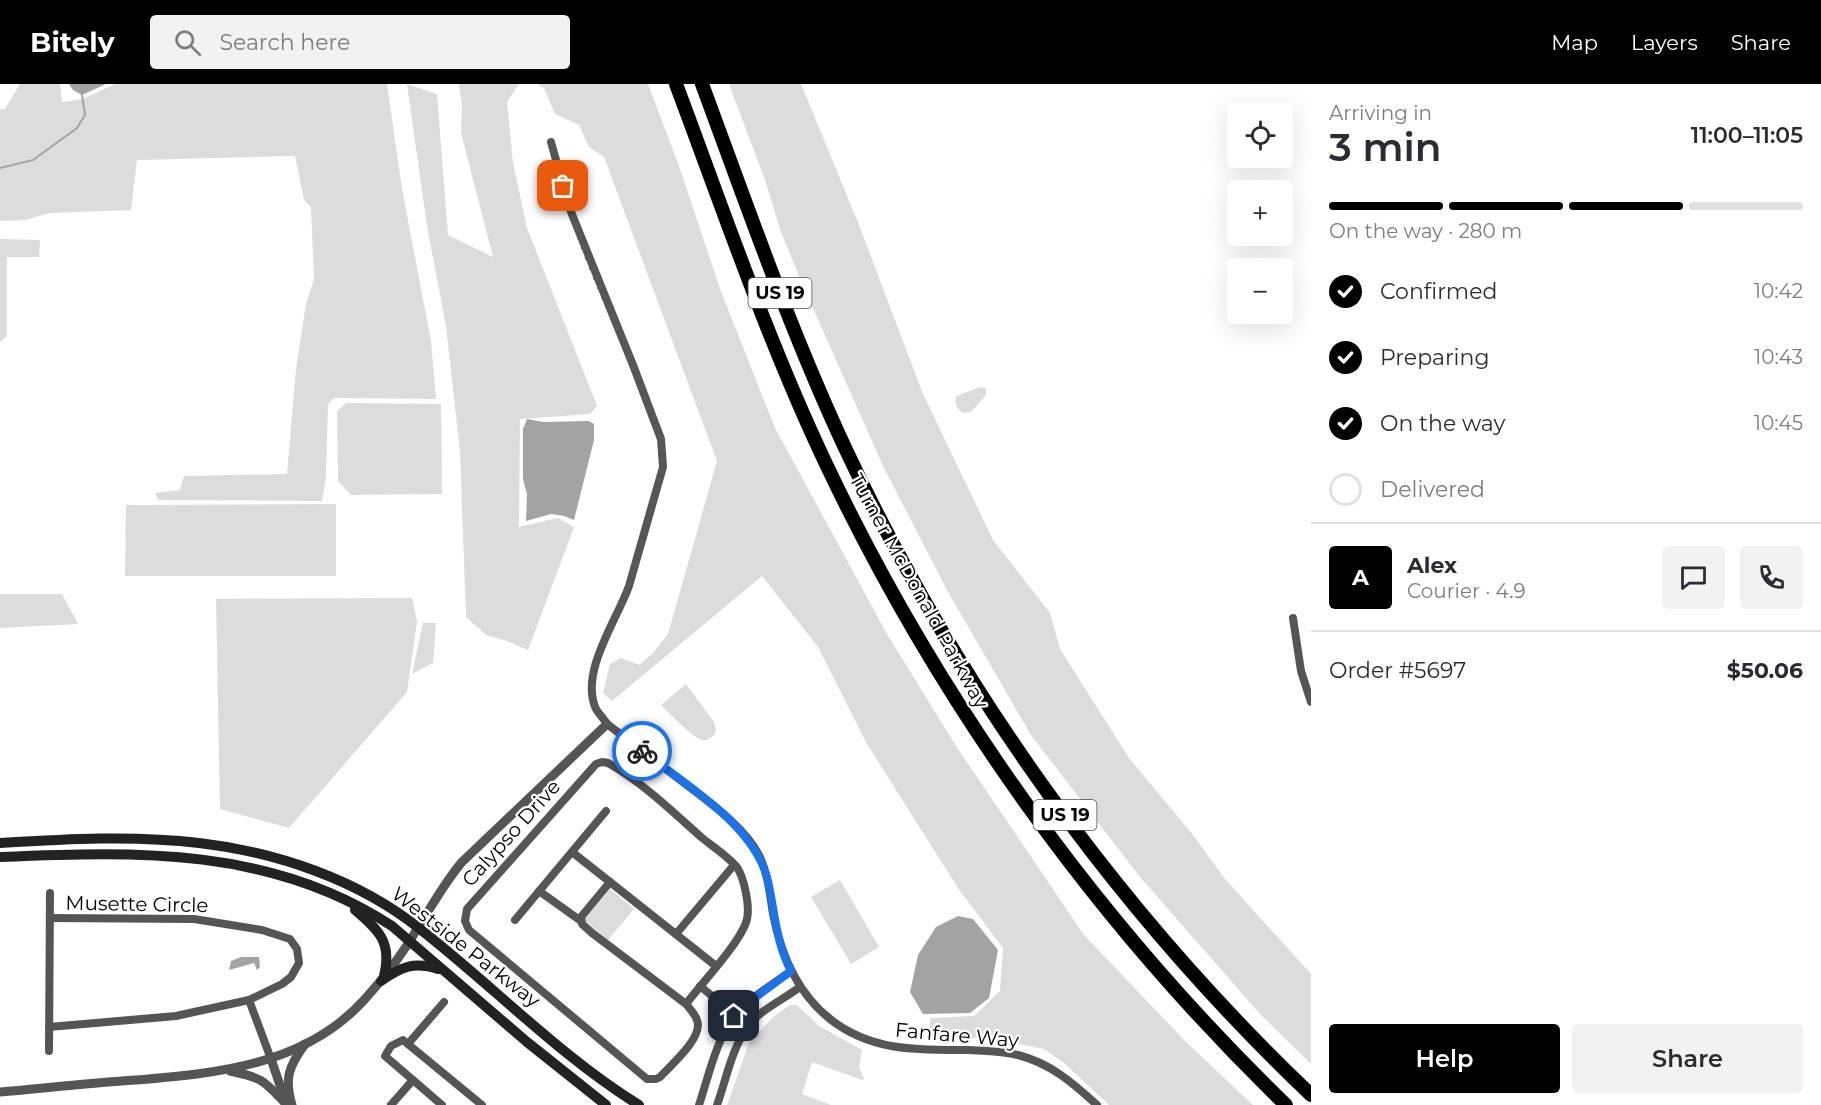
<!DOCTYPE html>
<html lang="en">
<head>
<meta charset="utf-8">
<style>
  :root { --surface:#fff; --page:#f2f2f3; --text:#2b2b33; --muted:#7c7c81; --line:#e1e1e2; --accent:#000 }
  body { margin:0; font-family:Montserrat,sans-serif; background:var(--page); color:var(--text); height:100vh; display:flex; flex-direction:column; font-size:22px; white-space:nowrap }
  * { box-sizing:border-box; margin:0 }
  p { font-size:20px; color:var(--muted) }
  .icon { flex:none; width:33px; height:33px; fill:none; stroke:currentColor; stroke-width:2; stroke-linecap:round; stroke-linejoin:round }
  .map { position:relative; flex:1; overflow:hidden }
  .side { display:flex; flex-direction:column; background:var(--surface); width:510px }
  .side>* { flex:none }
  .tools { position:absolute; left:1227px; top:18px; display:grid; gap:12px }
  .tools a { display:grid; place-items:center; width:66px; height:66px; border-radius:6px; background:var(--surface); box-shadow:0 6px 24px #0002; font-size:30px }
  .pin { position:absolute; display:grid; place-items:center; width:51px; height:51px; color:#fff; margin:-26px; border-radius:12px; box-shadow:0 3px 9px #0006 }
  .courier { position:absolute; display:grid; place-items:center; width:60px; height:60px; margin:-30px; border:4px solid #1a73e8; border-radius:50%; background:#fff; color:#222; box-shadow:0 2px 8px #0007 }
  .head em { font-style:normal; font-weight:600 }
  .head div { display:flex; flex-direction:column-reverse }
  .head { display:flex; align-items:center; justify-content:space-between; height:102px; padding:0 18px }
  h1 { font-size:39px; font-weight:600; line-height:45px }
  .bar { display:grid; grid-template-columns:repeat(4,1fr); gap:9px 6px; align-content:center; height:72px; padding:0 18px }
  .bar i { height:8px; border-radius:4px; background:var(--line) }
  .bar .current { background:var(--accent) }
  .bar p { grid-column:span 4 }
  .line { display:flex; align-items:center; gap:15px; padding:0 18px; border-top:2px solid var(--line) }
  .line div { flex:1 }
  .round { display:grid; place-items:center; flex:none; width:63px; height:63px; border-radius:6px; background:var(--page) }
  ol { padding:0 18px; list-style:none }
  li { display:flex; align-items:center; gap:18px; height:66px }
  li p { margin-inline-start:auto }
  li .icon { padding:6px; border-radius:50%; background:var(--accent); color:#fff; stroke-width:4 }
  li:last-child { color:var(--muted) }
  li i { width:33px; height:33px; border:3px solid var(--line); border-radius:50% }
  .action { display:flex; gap:12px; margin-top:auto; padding:12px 18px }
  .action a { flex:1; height:69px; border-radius:6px; background:var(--accent); color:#fff; font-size:24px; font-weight:600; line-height:69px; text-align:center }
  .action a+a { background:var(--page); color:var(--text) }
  header { display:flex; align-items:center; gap:36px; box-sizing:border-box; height:84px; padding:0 30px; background:var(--accent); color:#fff }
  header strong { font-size:28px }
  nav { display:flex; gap:33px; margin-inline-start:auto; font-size:21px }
  .search { width:420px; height:54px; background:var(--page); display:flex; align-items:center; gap:15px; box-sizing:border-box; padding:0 21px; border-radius:6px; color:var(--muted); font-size:22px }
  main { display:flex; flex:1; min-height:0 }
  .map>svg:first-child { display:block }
  .green { fill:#dcdcdc }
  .water { fill:#a3a3a3 }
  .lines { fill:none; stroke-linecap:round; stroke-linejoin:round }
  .stream { stroke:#a3a3a3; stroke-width:2 }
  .minor { stroke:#555; stroke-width:8 }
  .tertiary { stroke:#555; stroke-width:9 }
  .secondary { stroke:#222; stroke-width:10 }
  .motorway { stroke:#000; stroke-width:14 }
  .done { stroke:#595959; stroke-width:6; stroke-dasharray:0 10.8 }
  .route { stroke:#1a73e8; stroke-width:8 }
  .labels { text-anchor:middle; stroke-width:4.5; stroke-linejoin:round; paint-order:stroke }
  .shield { fill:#fff; stroke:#4c4c4c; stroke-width:1.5 }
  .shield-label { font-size:18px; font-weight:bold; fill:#000 }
  .street-label { font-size:20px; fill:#000; stroke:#fff }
</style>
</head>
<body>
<header>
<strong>Bitely</strong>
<div class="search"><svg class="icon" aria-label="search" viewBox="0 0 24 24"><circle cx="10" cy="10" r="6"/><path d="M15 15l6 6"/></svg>Search here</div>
<nav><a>Map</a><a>Layers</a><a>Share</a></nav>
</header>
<main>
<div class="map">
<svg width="1311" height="1021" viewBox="0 0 1311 1021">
  <rect width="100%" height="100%" fill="#fff"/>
  <!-- green -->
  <g class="green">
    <path d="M20 0H60L62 18 83 15 115 0H387L402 105 431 257 436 315 334 314 328 320 326 392 322 417 158 416 155 409 180 406 184 392 287 390 296 285 306 220 314 195 311 123 304 116 295 72 137 76 131 126 50 129 25 136 0 137V25H5Z"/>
    <path d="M407 0 437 10 448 151 493 173 461 49 462 24 459 0H519L507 18 513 79 527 144 597 322 590 330 520 335 519 443 558 434 574 443 528 566 507 557 486 551 466 533 460 367 446 242 427 142Z"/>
    <path d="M537 0H648L679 82 720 205 775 344 887 550 956 662 1084 851 1186 958 1253 1021H1109L1064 979 1044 965 989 954 930 953V934L974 932 1000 907 1003 864 958 804 867 660 818 563 762 492 612 617 603 609 610 580 621 574 639 581 653 569 668 550 717 377 604 73 589 63 579 41 555 30 544 4Z"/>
    <path d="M729 0H801L859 141 923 310 993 456 1050 529 1060 565 1129 674 1193 751 1225 795 1311 890V980L1261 931 1140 793 1031 651 948 508 884 384 804 204 781 148 765 96Z"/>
    <path d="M0 155 40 156 39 173H7V252L0 258Z"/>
    <path d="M980 303 986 304V311L971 328 963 329C957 325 954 319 956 312Z"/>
    <path d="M346 319 441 320 442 410 351 411 338 397 337 327Z"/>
    <path d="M336 420V492H125L126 421Z"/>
    <path d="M0 510H62L78 540 0 544Z"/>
    <path d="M412 514 417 538 407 608 289 744 220 725 216 515Z"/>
    <path d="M423 539H436L433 579 412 590Z"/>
    <path d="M686 600 714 638 716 646 715 650C711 654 707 657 702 656 692 653 669 629 661 621Z"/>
    <path d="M840 796 879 863 851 880 811 813Z"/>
    <path d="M610 805 634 825 608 856 584 836Z"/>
    <path d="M790 921H797L819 942 862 966 859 983 864 995 862 996 812 978 802 1010 831 1021H727L749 959 773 933Z"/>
  </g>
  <!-- water -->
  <g class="water">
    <path d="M69 0H106L82 11 73 6Z"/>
    <path d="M527 335 544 338 589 337 594 340V356L574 436 564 432 551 430 526 437 527 410 523 395V345Z"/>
    <path d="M958 832 973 835 998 866 989 914 970 929 923 930 910 908 918 871 936 843Z"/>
    <path d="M241 873H259L260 883 257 886 254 879 229 886 231 877Z"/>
  </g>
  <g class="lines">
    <!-- stream -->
    <path class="stream" d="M0 84 33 76 77 44 85 31 82 11"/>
    <!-- minor -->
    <g class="minor">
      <path d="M551 58 569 123 633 281 661 355 663 383 629 502C617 536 579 589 596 625 599 630 604 635 607 640 631 658 655 677 679 695 706 716 745 742 760 773 768 791 770 811 773 830 781 871 797 909 830 935 872 968 919 966 968 966 985 967 1002 967 1018 971 1050 979 1073 999 1097 1021"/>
      <path d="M1293 534 1301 587 1311 618"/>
      <path d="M572 768 610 798"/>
      <path d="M539 807 581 837"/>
      <path d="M515 836 606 727"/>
      <path d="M676 850 734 781"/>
      <path d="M700 902 748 942"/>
      <path d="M249 916 271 975"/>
      <path d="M686 920C701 900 742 857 747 835 750 822 744 792 736 782 726 771 712 762 701 753 672 727 642 698 608 679L602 678 596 680 467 825 465 837 469 846 647 995H656L660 993C671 981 704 953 697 936 695 930 690 925 686 920L592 849 582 840 581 833 610 798 716 882"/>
      <path d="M49 943 176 932 249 916 282 900 291 893 299 879 297 865 290 855 262 846 194 835 50 834"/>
      <path d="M408 960 444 918"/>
      <path d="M49 967 50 809"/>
      <path d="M391 1021 413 996"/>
      <path d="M442 1021 385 972 391 962 403 956 482 1021"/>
      <path d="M699 1021C708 994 716 957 733 934 747 915 772 901 791 887"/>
      <path d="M717 1021C726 996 732 964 748 942 760 926 784 915 800 903"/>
    </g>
    <!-- tertiary -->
    <g class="tertiary">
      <path d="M271 975 284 1013"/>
      <path d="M230 987C264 994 264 997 287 1021"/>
      <path d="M0 1008C45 1004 90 999 136 996 219 989 306 981 365 915 385 893 404 868 419 842 433 820 445 798 462 778L607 640"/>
      <path d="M292 1021C284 994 289 982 305 960"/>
    </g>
    <!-- secondary -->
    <g class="secondary">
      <path d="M0 759C66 755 134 751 199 759 277 768 359 796 420 845 493 902 561 973 639 1021"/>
      <path d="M0 773C137 767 272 763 392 842L527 958 606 1021"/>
      <path d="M355 826C380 847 392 859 384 892"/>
      <path d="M381 897C401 883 414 877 438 885"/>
    </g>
    <!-- motorway -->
    <g class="motorway">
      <path d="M676 0C724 128 768 258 827 382 940 620 1097 838 1286 1021"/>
      <path d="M702 0C748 124 791 249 847 368 960 608 1119 828 1311 1011"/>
    </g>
  </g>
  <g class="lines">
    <!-- done -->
    <path class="done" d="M563 102C582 170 615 233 640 299 650 327 664 354 663 383L629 502C618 536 578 592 597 626 607 644 627 655 642 667"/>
    <!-- route -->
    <path class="route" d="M642 667C685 700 752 740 767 793 775 825 775 857 791 887L745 921 734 932"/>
  </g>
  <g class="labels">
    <!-- shield labels -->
    <g class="shield">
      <rect x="748.5" y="194" width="63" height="30" rx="4.5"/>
      <rect x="1033.5" y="716" width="63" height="30" rx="4.5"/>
    </g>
    <g class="shield-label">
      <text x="780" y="215">US 19</text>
      <text x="1065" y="737">US 19</text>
    </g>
    <!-- street labels -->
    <g class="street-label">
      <text transform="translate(919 507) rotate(61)" y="7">Turner McDonald Parkway</text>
      <text transform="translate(511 749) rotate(-48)" y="7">Calypso Drive</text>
      <text transform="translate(137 820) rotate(1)" y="7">Musette Circle</text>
      <text transform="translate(466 863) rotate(38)" y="7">Westside Parkway</text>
      <text transform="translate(957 951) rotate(5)" y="7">Fanfare Way</text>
    </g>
  </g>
</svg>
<div class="tools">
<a><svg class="icon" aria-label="locate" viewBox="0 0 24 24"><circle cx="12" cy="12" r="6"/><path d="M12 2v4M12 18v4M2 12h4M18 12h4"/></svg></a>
<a>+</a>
<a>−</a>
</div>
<div class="pin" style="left:563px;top:102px;background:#ea580c"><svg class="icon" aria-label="bag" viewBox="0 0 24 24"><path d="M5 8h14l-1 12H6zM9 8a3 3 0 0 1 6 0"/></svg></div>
<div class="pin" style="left:734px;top:932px;background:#1f2937"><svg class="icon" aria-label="home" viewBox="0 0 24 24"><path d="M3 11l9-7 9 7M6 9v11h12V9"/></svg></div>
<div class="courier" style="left:642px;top:667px"><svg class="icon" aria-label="bike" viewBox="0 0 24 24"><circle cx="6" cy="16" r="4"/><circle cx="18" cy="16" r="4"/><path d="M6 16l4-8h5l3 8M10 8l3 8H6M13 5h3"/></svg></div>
</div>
<section class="side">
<div class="head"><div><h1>3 min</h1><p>Arriving in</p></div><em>11:00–11:05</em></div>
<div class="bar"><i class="current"></i><i class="current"></i><i class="current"></i><i></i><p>On the way · 280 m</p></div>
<ol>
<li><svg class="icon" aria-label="check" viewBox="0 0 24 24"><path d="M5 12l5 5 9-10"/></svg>Confirmed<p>10:42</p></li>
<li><svg class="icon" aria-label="check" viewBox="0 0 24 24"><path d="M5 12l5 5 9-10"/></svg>Preparing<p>10:43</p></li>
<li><svg class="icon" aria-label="check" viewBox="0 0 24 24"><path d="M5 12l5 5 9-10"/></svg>On the way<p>10:45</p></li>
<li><i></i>Delivered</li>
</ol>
<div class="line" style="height:108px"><b class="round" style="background:var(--accent);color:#fff">A</b><div><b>Alex</b><p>Courier · 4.9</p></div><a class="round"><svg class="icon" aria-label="chat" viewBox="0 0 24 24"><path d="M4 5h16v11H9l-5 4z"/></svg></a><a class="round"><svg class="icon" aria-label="phone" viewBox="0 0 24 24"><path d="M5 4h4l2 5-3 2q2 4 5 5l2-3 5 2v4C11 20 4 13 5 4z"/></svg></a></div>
<div class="line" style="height:78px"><div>Order #5697</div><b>$50.06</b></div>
<div class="action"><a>Help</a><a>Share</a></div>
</section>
</main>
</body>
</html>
